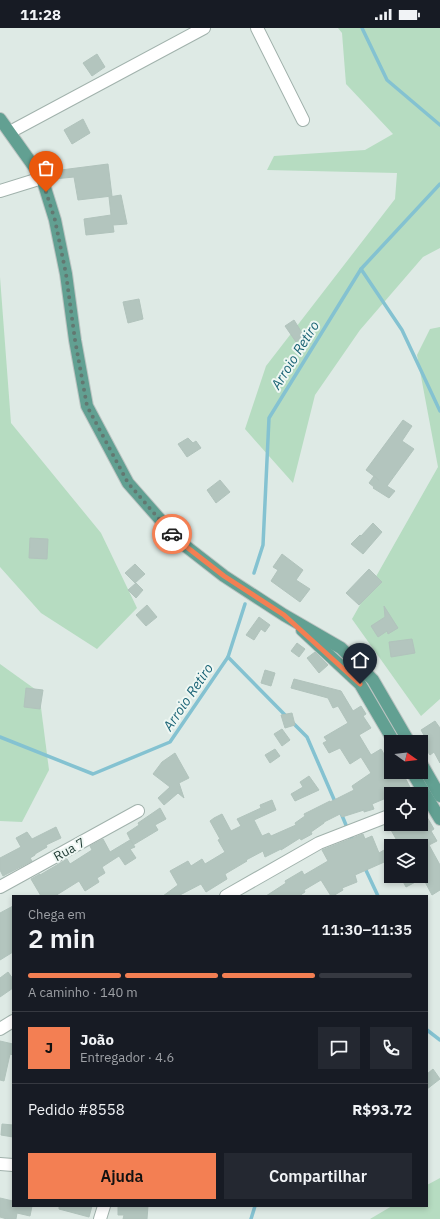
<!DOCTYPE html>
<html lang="pt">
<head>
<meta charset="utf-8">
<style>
  :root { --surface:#171b24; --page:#242831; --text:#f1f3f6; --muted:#9ea1a6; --line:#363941; --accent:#f37f53 }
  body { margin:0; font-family:"IBM Plex Sans",sans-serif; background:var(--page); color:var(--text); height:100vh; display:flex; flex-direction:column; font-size:15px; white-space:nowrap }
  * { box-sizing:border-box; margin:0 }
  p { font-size:13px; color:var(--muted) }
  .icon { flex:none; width:22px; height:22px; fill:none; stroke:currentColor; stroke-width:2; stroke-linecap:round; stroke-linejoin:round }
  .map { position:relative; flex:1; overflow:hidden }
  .side { position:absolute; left:12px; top:867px; width:416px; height:312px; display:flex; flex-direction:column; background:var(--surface); border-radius:0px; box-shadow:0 2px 6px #0003 }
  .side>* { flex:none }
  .needle { width:26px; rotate:104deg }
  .tools { position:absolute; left:384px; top:707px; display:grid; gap:8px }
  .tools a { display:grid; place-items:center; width:44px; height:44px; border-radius:0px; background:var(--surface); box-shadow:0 2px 6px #0003; font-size:20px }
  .pin { position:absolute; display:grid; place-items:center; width:34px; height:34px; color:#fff; margin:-41px -17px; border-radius:50% 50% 50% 0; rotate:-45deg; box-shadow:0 0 4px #0007 }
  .pin .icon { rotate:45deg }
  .courier { position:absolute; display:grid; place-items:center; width:40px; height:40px; margin:-20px; border:3px solid #f37f53; border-radius:50%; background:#fff; color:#222; box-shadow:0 1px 5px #0007 }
  .summary em { font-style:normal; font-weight:600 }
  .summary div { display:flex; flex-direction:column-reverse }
  .summary { display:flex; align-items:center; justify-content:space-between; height:68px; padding:0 16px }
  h1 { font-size:26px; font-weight:600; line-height:30px }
  .bar { display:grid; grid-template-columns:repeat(4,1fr); gap:6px 4px; align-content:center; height:48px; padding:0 16px }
  .bar i { height:5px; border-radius:3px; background:var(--line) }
  .bar .on { background:var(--accent) }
  .bar p { grid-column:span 4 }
  .line { display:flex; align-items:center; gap:10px; padding:0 16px; border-top:1px solid var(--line) }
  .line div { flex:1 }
  .round { display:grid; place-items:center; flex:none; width:42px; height:42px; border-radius:0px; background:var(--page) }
  .primary-button { display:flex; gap:8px; margin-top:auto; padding:8px 16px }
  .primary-button a { flex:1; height:46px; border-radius:0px; background:var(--accent); color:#111; font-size:16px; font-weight:600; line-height:46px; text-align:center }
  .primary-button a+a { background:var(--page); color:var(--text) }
  .status { display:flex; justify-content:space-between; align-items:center; height:28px; padding:0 20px; background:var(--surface); direction:ltr }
  .status svg { height:11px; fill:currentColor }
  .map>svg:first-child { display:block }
  .green { fill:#b6dcc1 }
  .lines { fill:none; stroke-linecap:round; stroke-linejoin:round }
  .stream { stroke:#84c2d1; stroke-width:3.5 }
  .building { fill:#b3c5be; stroke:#b1c3bc }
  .minor-casing { stroke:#a1b2ac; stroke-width:14 }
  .major-casing { stroke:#bcc4c2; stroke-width:14 }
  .minor { stroke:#fff; stroke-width:12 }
  .major { stroke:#62a092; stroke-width:12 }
  .done { stroke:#627871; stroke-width:4; stroke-dasharray:0 7.2 }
  .route { stroke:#f37f53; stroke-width:5 }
  .labels { text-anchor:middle; stroke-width:4; stroke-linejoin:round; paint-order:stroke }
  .street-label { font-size:13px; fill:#1f3a33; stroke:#eef7f3 }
  .water-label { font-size:14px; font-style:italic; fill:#1a6375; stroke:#eef7f3 }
</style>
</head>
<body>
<div class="status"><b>11:28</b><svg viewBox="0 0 49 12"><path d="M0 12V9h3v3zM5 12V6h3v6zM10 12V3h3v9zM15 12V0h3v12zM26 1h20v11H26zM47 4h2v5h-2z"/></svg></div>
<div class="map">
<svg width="440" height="1191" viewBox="0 0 440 1191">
  <rect width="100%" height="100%" fill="#deeae5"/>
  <!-- green -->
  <g class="green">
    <path d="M338 0H440V220L423 229 360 302 315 367 293 455 245 401 266 338 395 171 397 145 267 142 274 128 365 122 393 106 346 56 342 5Z"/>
    <path d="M0 249 11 395 101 505 137 580 97 621 41 585 0 539Z"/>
    <path d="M440 299V671L421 688 352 591 438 439 417 327 430 301Z"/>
    <path d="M0 636 39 664 49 742 22 794 0 793Z"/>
    <path d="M440 1150V1191H370L392 1178H427V1157Z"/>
  </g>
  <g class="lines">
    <!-- stream -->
    <g class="stream">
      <path d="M362 0 387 52 440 97"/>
      <path d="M361 241 402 302 440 383"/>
      <path d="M254 545 263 517 269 390 361 241 440 156"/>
      <path d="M228 629 288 690"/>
      <path d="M292 694 307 709 336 776"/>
      <path d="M0 709 93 746 170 714 228 629 245 576"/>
      <path d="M341 785 353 814"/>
      <path d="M364 838 378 868"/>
      <path d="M427 1002 440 1012"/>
      <path d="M251 1191 255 1178"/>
    </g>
  </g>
  <!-- building -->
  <g class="building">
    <path d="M97 26 105 39 92 48 83 35Z"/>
    <path d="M83 91 90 105 72 116 64 102Z"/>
    <path d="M108 136 112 168 78 172 74 149 54 151 53 143Z"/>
    <path d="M121 167 127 196 113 197 114 204 86 207 84 191 111 187 109 169Z"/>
    <path d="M139 271 143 291 128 295 123 274Z"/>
    <path d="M294 292 304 308 296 314 285 298Z"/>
    <path d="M403 392 412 398 402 413 414 421 387 458 395 463 389 470 373 460 374 459 369 455 374 448 379 452 366 442Z"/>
    <path d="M188 410 193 415 196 413 201 420 187 429 178 416Z"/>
    <path d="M220 452 230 464 216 475 207 462Z"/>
    <path d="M373 495 382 504 363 526 351 516 360 507 361 508Z"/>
    <path d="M30 510 48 511 47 531 29 530Z"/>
    <path d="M282 526 303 542 296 552 310 561 300 574 271 553 278 542 273 539Z"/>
    <path d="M135 536 145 546 135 555 125 545Z"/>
    <path d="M369 541 382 554 359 577 346 565Z"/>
    <path d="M136 555 143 562 136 570 128 562Z"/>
    <path d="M147 577 157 589 146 598 136 587Z"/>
    <path d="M384 578 398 600 388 606 387 603 378 609 371 598 385 589Z"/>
    <path d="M259 589 270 597 265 604 261 601 254 612 246 607Z"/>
    <path d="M412 611 415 625 391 629 389 614Z"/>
    <path d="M297 615 305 621 299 629 291 623Z"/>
    <path d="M315 624 328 637 319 645 307 630Z"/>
    <path d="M265 642 275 645 271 658 261 655Z"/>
    <path d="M294 651 341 663 353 683 361 678 366 686 363 688 371 700 359 707 371 727 381 721 391 738V744H402L411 761 403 766H391V768L372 776 374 781 364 784V782L342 789 340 786 324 794V795L311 804 312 806 301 812 300 810 281 822V821L265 829 263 823 246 832 247 833 225 846 227 851 206 864 201 856 178 868H163L178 857 170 843 188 833 191 838 202 831 205 836 225 824 218 812 220 811 210 793 214 790 222 786 231 803 241 798 237 791 261 780 260 777 272 772 276 782 254 792 262 808 269 805 271 808 296 797 295 795 305 788 304 786 330 773V774L354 762 352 758 371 745 361 729 350 736 340 720 329 725 323 715 327 713 324 709 348 695 338 678 333 680 328 670 291 660Z"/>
    <path d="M26 660 43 662 40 681 24 679Z"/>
    <path d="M292 685 295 697 285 700 281 687Z"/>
    <path d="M435 693 440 700V735L434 724 430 727 423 717 428 714 421 702Z"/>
    <path d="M282 701 290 712 282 718 274 706Z"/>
    <path d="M275 721 280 728 270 735 265 727Z"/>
    <path d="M175 725 189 750 179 755 184 770 178 765 164 777 158 770 170 759 153 746 162 734Z"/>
    <path d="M309 748 319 762 295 773 291 766 303 759 300 754Z"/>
    <path d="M421 779 434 801 431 803 437 813 429 817 440 837V862L432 867 423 850 406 859 400 848H422L421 818H400L391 802 395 800 393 796H421Z"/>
    <path d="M160 780 166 791 155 797 158 802 133 817 127 805 139 797 138 795Z"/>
    <path d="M56 799 61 810 46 817 47 819 35 826V827L30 830 32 833 3 848 0 842V830L21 819 16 810 27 804 32 811Z"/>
    <path d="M363 806 365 811 372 808 379 825 391 818V831L355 847 357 854 342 860 343 862 333 868H331L321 852 304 862 305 864 299 868H266L286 855 285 853 302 843 304 847 328 833 322 822Z"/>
    <path d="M103 811 110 824 130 812 135 819 130 821 136 830 125 837 119 828 102 839 105 845 97 850 99 854 85 863 79 853 55 868H41L31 851 40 846V847L67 831 70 836 92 822 90 818Z"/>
    <path d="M13 878V924L0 932V885Z"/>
    <path d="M8 944 13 951V960L0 969V950Z"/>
    <path d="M0 1013 13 1016V1027L10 1026 4 1053 0 1052Z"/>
    <path d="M433 1041 440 1051 427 1061V1046Z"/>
    <path d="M2 1096 13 1097V1109L1 1107Z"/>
    <path d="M0 1170 13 1173V1178H32L30 1188 17 1185 16 1191H7L0 1189Z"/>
    <path d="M59 1178H92L89 1189 59 1181Z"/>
    <path d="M118 1178H148L147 1191H123L124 1187H118Z"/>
  </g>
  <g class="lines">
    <defs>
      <g id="minor">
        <path d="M257 0 303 92"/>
        <path d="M10 104 204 0"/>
        <path d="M0 163 42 150"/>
        <path d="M0 859 138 783"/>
        <path d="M226 868 319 815 391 787"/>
        <path d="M0 1001 13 993"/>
        <path d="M0 1136 13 1137"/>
        <path d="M100 1191 104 1178"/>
      </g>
      <g id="major">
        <path d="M0 91 42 150 55 192 66 246 75 312 87 378 128 455 179 513 224 548 284 587 341 620 373 652 409 714"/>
        <path d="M302 602 360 656 394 714"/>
        <path d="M421 735 440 768"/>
        <path d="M412 744 440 791"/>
      </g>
    </defs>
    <!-- minor casing -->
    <use href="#minor" class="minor-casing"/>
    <!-- major casing -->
    <use href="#major" class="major-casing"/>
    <!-- minor -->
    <use href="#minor" class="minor"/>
    <!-- major -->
    <use href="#major" class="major"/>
  </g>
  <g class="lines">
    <!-- done -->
    <path class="done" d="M46 164 55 192 66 246 75 312 87 378 128 455 172 506"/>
    <!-- route -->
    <path class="route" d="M172 506 179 513 224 548 284 587 360 656"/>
  </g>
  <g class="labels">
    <!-- street labels -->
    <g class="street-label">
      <text transform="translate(69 821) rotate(-29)" y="5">Rua 7</text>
    </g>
    <!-- water labels -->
    <g class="water-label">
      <text transform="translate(295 327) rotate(-58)" y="5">Arroio Retiro</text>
      <text transform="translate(188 669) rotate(-56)" y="5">Arroio Retiro</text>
    </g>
  </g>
</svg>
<div class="tools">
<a><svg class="needle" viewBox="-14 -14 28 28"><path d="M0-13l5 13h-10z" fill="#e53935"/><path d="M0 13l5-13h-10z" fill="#9ea1a6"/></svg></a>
<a><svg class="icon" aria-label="locate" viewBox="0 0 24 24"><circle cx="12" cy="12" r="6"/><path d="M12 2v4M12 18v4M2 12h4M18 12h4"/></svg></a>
<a><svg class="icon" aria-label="layers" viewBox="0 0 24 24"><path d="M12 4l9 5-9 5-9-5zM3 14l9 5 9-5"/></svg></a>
</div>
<div class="pin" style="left:46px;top:164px;background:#ea580c"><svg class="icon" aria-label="bag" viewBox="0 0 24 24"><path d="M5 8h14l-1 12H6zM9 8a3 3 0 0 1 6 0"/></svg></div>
<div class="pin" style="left:360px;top:656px;background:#1f2937"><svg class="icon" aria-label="home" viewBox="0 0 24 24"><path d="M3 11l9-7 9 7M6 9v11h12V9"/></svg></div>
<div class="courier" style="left:172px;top:506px"><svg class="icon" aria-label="car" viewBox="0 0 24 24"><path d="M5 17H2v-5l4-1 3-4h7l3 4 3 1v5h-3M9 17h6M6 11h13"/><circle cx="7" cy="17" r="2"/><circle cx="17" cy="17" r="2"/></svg></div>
<section class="side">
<div class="summary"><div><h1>2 min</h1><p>Chega em</p></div><em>11:30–11:35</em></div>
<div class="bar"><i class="on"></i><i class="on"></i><i class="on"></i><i></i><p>A caminho · 140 m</p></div>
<div class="line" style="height:72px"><b class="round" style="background:var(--accent);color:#111">J</b><div><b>João</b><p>Entregador · 4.6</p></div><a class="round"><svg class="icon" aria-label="chat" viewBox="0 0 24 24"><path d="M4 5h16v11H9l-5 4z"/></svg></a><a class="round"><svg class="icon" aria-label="phone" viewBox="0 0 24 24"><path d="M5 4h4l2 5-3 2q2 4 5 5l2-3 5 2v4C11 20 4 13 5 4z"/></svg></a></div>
<div class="line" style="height:52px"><div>Pedido #8558</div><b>R$93.72</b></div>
<div class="primary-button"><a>Ajuda</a><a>Compartilhar</a></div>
</section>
</div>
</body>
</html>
